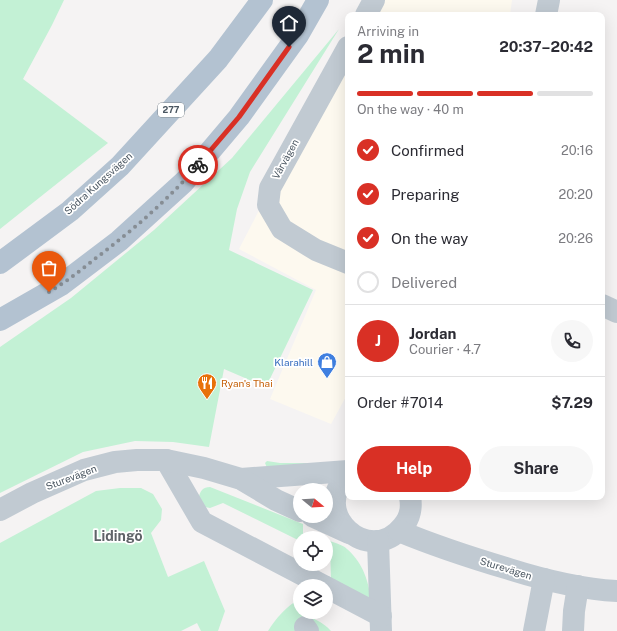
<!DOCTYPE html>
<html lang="en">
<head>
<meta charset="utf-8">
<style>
  :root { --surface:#fff; --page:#f7f7f7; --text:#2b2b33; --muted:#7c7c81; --line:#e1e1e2; --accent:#d93025 }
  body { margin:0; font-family:"Public Sans",sans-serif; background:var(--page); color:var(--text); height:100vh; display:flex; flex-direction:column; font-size:15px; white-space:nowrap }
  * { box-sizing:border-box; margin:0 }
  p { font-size:13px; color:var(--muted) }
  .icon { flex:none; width:22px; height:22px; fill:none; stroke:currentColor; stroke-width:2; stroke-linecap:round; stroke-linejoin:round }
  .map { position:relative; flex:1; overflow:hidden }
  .sheet { position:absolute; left:345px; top:12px; width:260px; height:488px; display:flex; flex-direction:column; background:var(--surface); border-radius:8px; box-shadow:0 4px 16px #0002 }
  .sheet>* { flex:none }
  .needle { width:26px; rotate:108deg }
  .controls { position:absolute; left:293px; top:483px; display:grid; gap:8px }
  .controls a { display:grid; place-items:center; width:40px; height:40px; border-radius:50%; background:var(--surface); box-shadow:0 4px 16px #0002; font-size:20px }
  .pin { position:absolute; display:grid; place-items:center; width:34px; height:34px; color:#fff; margin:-41px -17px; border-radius:50% 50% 50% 0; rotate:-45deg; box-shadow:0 0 4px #0007 }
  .pin .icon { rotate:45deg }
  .courier { position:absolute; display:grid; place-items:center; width:40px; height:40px; margin:-20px; border:3px solid #d93025; border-radius:50%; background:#fff; color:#222; box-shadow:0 1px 5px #0007 }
  .headline em { font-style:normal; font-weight:700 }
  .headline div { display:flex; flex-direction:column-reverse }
  .headline { display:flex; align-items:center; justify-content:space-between; height:68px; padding:0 12px }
  h1 { font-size:26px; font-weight:700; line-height:30px }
  .bar { display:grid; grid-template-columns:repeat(4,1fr); gap:6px 4px; align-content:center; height:48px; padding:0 12px }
  .bar i { height:5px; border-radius:3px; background:var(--line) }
  .bar .on { background:var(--accent) }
  .bar p { grid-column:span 4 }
  .line { display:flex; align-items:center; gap:10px; padding:0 12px; border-top:1px solid var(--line) }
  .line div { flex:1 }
  .round { display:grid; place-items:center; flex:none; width:42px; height:42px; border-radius:21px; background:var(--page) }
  ol { padding:0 12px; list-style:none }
  li { display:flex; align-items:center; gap:12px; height:44px }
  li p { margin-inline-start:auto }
  li .icon { padding:4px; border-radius:50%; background:var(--accent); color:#fff; stroke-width:4 }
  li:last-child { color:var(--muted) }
  li i { width:22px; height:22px; border:2px solid var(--line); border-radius:50% }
  .button { display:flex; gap:8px; margin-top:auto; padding:8px 12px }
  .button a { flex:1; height:46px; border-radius:24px; background:var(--accent); color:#fff; font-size:16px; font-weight:700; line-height:46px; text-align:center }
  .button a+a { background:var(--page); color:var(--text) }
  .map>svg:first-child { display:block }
  .commercial { fill:#fdf9ef }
  .green { fill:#c3f1d5 }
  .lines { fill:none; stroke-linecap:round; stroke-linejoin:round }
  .minor { stroke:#c1cad2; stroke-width:22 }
  .major { stroke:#b3c2d1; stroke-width:22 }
  .done { stroke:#868d94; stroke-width:4; stroke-dasharray:0 7.2 }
  .route { stroke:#d93025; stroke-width:5 }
  .labels { text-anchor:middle; stroke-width:3.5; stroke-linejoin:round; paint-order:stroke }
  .shield { fill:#fff; stroke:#808990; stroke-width:1 }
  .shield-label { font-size:9px; font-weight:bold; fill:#4a5661 }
  .street-label { font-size:10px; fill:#4a5661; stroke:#fff }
  .shop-label { font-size:10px; fill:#366cbe; stroke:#fff; text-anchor:end }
  .food-label { font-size:10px; fill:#c56008; stroke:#fff; text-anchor:start }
  .district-label { font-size:14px; font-weight:bold; fill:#5f6368; stroke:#fff }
</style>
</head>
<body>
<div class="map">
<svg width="617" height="631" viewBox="0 0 617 631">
  <rect width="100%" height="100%" fill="#f5f3f3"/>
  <!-- commercial -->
  <g class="commercial">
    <path d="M368 0H512L510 15H361Z"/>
    <path d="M348 39V393L331 424 270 399 316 290 239 249Z"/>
  </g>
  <!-- green -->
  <g class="green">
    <path d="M0 0H64L52 25 23 79 108 143 0 229Z"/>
    <path d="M339 29 250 172 237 209 229 250 313 290 266 387 224 369 209 447 173 442 135 441 83 452 0 493V347L71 298 154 230 232 158Z"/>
    <path d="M267 461 280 463H306L315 470H268L265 463Z"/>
    <path d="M210 487 303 524V538H300V541L223 503 210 508 205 507 199 497C200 491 203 487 210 487Z"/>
    <path d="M120 488H141L153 494 162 509 161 520 151 533 168 577 204 561 225 611 218 631H201L197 623 181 631H0V543L96 491Z"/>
    <path d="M330 541C335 543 343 545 347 549 364 564 368 581 372 603L331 582Z"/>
    <path d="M299 599 301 614C312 618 322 621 331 631H268C276 618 286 607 299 599Z"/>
  </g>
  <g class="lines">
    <!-- minor -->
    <g class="minor">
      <path d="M366 15 374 0"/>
      <path d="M546 15 549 0"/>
      <path d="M348 47 270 188 268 205 282 229 316 250 348 263"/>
      <path d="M602 305 617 312"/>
      <path d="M166 460 202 522 324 586"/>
      <path d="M348 476C308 511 369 569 403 526 410 518 412 507 410 497"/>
      <path d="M241 479 348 471"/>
      <path d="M0 510 32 493 84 470 115 462 137 460H166L204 468 241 479 276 500 300 511"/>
      <path d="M312 516 349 533"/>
      <path d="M399 531C435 546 472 558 509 569 544 580 580 589 617 591"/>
      <path d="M378 541 381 631"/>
      <path d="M326 587 381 616"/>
      <path d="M305 627 308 631"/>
      <path d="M534 631 544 579"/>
      <path d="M573 631 574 611 578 586"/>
    </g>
    <!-- major -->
    <g class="major">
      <path d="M0 263 70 211 120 166 218 59 262 0"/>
      <path d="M0 320 61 285 119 241 184 182 239 117 298 35 318 0"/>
    </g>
  </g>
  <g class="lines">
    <!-- done -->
    <path class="done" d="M49 292C66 282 81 270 96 258 133 230 168 200 198 165"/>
    <!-- route -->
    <path class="route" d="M198 165 239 117 289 47"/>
  </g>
  <!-- icons -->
  <defs>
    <symbol id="shop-pin" viewBox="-11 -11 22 30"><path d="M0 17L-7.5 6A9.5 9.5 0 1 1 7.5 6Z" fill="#3f7fe0" stroke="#fff"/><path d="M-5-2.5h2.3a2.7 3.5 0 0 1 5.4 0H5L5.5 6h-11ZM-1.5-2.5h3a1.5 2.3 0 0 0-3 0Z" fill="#fff"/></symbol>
    <symbol id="restaurant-pin" viewBox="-11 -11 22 30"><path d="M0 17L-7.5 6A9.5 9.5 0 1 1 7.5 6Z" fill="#e8710a" stroke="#fff"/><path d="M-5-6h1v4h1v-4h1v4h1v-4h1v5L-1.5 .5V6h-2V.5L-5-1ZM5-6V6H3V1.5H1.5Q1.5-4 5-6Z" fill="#fff"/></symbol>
  </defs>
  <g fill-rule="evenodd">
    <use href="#shop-pin" x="316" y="351" width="22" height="30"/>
    <use href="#restaurant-pin" x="196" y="372" width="22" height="30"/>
  </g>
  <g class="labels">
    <!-- shield labels -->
    <rect class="shield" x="158" y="103" width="26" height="14" rx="3"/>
    <g class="shield-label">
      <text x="171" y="113">277</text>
    </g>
    <!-- street labels -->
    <g class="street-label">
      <text transform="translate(285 159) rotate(-61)" y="4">Vårvägen</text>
      <text transform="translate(98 183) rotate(-42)" y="4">Södra Kungsvägen</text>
      <text transform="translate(71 477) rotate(-21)" y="4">Sturevägen</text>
      <text transform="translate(506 568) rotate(17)" y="4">Sturevägen</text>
    </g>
    <!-- shop labels -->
    <g class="shop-label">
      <text x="313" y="366">Klarahill</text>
    </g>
    <!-- food labels -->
    <g class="food-label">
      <text x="221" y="387">Ryan's Thai</text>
    </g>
    <!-- district labels -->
    <g class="district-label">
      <text x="118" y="541">Lidingö</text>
    </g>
  </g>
</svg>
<div class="controls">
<a><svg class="needle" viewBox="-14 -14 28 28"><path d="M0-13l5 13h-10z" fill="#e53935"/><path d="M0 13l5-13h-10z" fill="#7c7c81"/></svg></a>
<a><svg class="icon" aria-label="locate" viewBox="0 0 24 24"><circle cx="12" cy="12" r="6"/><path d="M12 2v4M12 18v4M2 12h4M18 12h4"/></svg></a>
<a><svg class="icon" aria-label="layers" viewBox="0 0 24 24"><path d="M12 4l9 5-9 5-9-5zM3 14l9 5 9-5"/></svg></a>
</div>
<div class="pin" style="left:49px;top:292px;background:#ea580c"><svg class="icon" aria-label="bag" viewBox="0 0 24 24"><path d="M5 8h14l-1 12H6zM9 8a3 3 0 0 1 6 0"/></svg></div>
<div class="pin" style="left:289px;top:47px;background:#1f2937"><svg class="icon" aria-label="home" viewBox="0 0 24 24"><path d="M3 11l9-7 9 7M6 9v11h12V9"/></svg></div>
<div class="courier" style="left:198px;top:165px"><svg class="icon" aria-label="bike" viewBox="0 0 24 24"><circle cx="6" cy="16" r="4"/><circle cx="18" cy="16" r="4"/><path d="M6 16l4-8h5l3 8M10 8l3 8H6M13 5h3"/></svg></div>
<section class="sheet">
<div class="headline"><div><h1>2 min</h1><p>Arriving in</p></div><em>20:37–20:42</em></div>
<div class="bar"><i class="on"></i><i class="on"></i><i class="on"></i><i></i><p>On the way · 40 m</p></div>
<ol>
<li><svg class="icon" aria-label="check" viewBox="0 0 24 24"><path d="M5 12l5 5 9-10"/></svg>Confirmed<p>20:16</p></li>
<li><svg class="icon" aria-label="check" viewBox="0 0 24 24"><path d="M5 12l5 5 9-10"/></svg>Preparing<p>20:20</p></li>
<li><svg class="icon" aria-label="check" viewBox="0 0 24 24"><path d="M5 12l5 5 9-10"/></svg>On the way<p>20:26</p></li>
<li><i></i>Delivered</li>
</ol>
<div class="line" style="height:72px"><b class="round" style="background:var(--accent);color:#fff">J</b><div><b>Jordan</b><p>Courier · 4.7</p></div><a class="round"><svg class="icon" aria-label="phone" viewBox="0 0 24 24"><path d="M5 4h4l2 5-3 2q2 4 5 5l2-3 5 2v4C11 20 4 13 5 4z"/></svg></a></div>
<div class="line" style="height:52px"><div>Order #7014</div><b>$7.29</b></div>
<div class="button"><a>Help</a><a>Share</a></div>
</section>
</div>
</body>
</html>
